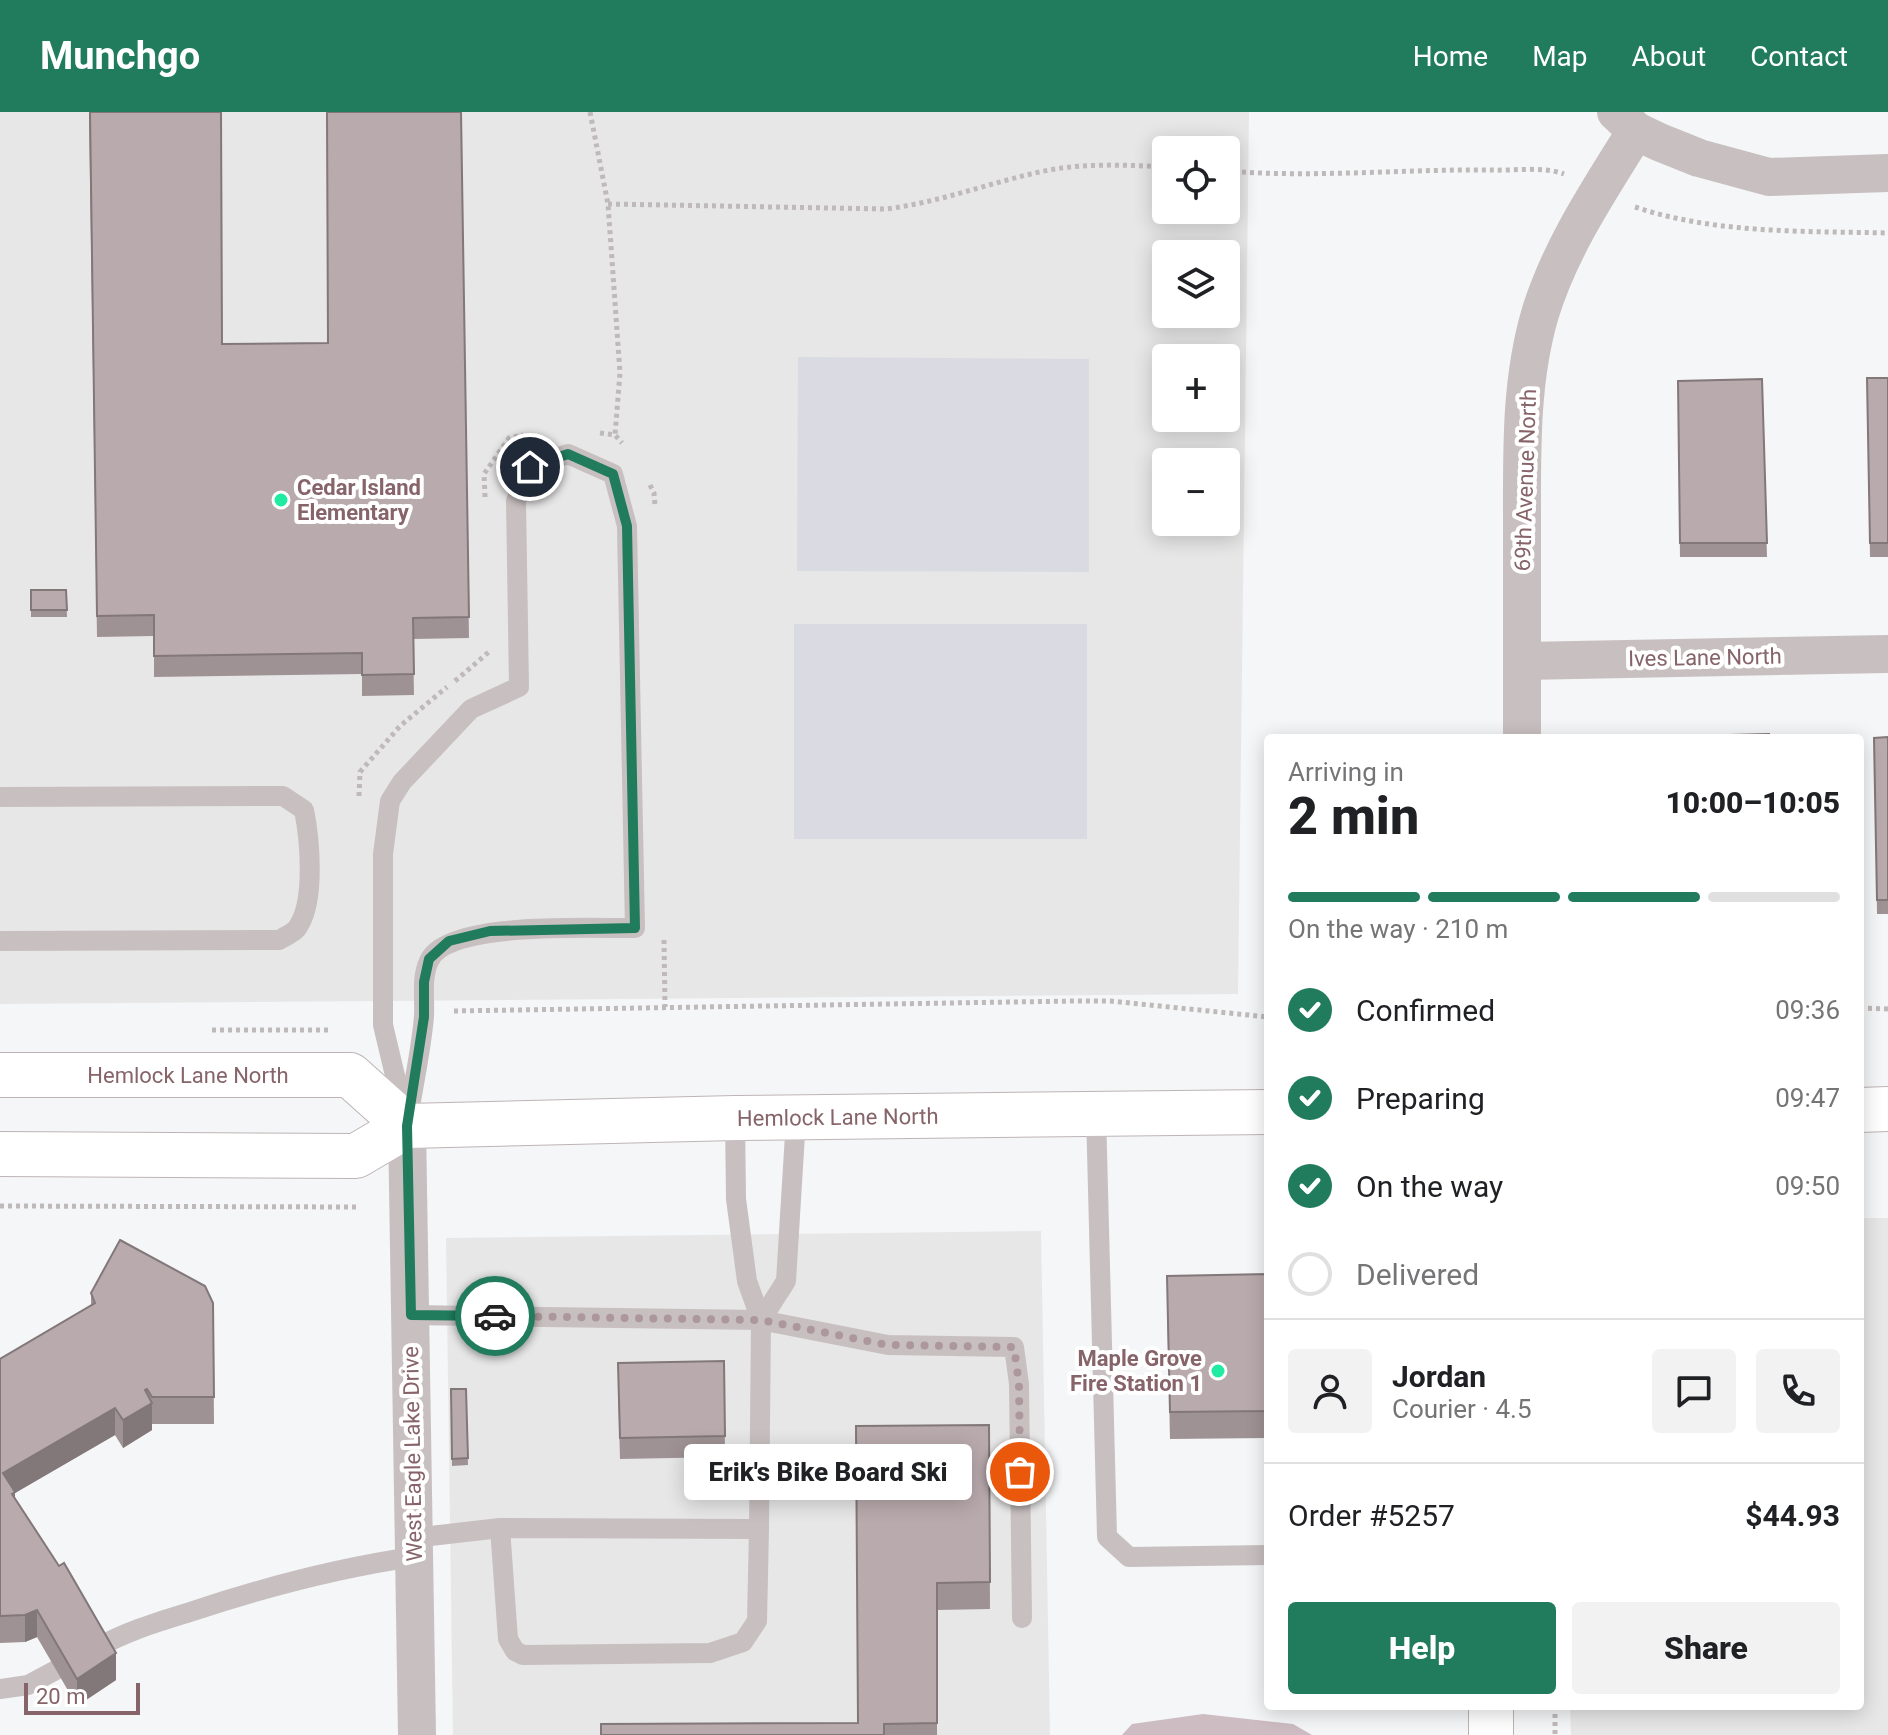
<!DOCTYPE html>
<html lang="en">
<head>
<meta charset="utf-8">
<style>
  :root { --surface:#fff; --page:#f2f2f2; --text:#202124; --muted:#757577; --line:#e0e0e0; --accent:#207c5d }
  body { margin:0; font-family:Roboto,sans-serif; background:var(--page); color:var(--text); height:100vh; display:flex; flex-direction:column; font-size:30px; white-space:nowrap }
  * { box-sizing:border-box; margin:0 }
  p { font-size:26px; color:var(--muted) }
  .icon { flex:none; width:44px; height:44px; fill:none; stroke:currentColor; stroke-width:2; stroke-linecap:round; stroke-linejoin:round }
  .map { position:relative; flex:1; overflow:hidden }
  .panel { position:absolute; left:1264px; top:622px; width:600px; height:976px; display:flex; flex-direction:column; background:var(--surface); border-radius:8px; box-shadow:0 4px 20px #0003 }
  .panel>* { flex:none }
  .tools { position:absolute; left:1152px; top:24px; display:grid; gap:16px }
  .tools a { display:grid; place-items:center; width:88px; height:88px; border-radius:8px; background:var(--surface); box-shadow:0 4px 20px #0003; font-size:40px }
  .scale { position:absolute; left:24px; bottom:20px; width:116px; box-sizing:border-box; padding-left:8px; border:4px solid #866469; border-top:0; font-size:22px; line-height:28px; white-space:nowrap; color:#866469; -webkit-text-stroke:6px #fff; paint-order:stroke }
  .pin { position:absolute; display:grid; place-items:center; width:68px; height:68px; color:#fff; margin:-34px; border:4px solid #fff; border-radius:50%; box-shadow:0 2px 8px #0007 }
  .courier { position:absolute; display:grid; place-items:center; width:80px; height:80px; margin:-40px; border:6px solid #207c5d; border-radius:50%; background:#fff; color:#222; box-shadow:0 2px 10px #0007 }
  .bubble { position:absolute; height:56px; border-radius:8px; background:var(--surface); box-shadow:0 4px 20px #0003; font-size:26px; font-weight:800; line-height:56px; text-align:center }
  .summary em { font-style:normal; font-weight:800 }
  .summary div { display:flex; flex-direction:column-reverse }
  .summary { display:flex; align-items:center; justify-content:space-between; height:136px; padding:0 24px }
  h1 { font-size:52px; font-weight:800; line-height:60px }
  .bar { display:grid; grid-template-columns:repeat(4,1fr); gap:12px 8px; align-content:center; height:96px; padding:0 24px }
  .bar i { height:10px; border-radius:6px; background:var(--line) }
  .bar .selected { background:var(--accent) }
  .bar p { grid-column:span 4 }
  .line { display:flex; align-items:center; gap:20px; padding:0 24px; border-top:2px solid var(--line) }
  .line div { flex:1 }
  .round { display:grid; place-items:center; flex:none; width:84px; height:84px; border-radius:8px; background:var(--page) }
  ol { padding:0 24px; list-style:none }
  li { display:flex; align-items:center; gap:24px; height:88px }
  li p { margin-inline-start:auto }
  li .icon { padding:8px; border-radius:50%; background:var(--accent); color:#fff; stroke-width:4 }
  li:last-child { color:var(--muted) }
  li i { width:44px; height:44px; border:4px solid var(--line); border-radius:50% }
  .action { display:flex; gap:16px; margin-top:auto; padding:16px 24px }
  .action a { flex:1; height:92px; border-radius:8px; background:var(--accent); color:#fff; font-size:32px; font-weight:800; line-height:92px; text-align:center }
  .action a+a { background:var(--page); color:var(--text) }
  header { display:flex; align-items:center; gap:48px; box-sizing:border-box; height:112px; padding:0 40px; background:var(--accent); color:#fff }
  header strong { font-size:38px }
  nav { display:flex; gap:44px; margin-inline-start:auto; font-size:28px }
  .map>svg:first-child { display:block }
  .built { fill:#e7e7e8; fill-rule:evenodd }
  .green { fill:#dadae3 }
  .water { fill:#cdbcc2 }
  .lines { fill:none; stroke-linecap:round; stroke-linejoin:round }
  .secondary-casing { stroke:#beb4b5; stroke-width:46 }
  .path { stroke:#bfb9ba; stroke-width:5; stroke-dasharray:4 4; stroke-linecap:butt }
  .lane { stroke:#c8bfc0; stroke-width:20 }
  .street { stroke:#c8bfc0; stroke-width:38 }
  .secondary { stroke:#fff; stroke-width:44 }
  .wall { fill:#9f9295 }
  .shaded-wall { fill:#827779 }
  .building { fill:#b9aaad; stroke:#827779; stroke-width:2 }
  .done { stroke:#ac979b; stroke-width:8; stroke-dasharray:0 14.4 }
  .route { stroke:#207c5d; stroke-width:10 }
  .poi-dot { fill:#1feca2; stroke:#fff; stroke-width:3 }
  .labels { text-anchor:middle; stroke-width:8; stroke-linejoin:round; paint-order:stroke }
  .street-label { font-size:22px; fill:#866469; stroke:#fff }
  .poi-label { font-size:22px; font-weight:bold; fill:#866469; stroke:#fff; text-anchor:start }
</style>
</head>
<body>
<header>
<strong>Munchgo</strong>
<nav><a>Home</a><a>Map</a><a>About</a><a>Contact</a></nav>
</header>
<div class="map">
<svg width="1888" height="1623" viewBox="0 0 1888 1623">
  <rect width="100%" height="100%" fill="#f4f6f7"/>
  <!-- built -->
  <g class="built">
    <path d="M0 0H1249L1238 882 0 892ZM1166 38H1226V98H1166ZM1166 142H1226V202H1166ZM1166 246H1226V306H1166ZM1166 350H1226V410H1166Z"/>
    <path d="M1860 1106H1888V1623H1571L1570 1594H1860Z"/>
    <path d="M1041 1119 1050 1623H453L446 1126Z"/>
  </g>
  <!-- green -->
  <g class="green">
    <path d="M798 245 1089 247V460L797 459Z"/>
    <rect x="794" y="512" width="293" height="215"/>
  </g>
  <!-- water -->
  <path class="water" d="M1203 1602 1293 1612 1312 1623H1122L1132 1612Z"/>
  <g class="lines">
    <defs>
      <g id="secondary">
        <path id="s1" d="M0 963H350L407 1014"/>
        <path d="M1860 998 1888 997"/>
        <path id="s2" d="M0 1042 356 1044 407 1014 735 1006 1268 1000"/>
        <path d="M1491 1594V1623"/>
      </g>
    </defs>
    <!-- secondary casing -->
    <use href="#secondary" class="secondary-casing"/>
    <!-- path -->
    <g class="path">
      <path d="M590 0 608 92 620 261 615 323"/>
      <path d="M1226 59C1315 66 1402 57 1491 58 1514 59 1543 54 1564 62"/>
      <path d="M608 92 886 97C942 90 994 69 1049 58 1088 51 1126 53 1166 55"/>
      <path d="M1635 95C1716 122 1804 119 1888 121"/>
      <path d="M600 321 615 323 622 331"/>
      <path d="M650 373 654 381 655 394"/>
      <path d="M485 385 484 362 509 326 523 323"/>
      <path d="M455 569 490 539"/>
      <path d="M359 684 360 660 400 614 447 575"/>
      <path d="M664 828 665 895"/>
      <path d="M1860 896 1888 897"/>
      <path d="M454 899 1074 889H1110L1268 905"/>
      <path d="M212 918H330"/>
      <path d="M0 1094 359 1095"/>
      <path d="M1555 1594V1623"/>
    </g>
    <!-- lane -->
    <g class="lane">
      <path d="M568 342 613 362 627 414 635 816C594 817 447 808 429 849 421 866 425 886 424 904 421 941 412 978 407 1014L383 913V742L390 689 402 670 471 597 519 575 516 389 530 355Z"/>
      <path d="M0 685 283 684 304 698C310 728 315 787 299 813 296 820 286 824 279 828L0 829"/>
      <path d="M1096 1000 1107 1425 1129 1445 1268 1443"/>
      <path d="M735 1006 736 1087 747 1169 761 1208 759 1417"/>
      <path d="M411 1203 761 1208 888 1233 1014 1235 1019 1272 1022 1506"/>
      <path d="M761 1208 786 1169 796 1006"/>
      <path d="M413 1426 500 1416 759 1417 757 1509 743 1530 710 1541 523 1543 515 1539 508 1527 500 1416"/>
      <path d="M97 1536C127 1519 158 1510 190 1500 262 1476 337 1456 413 1445"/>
      <path d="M0 1577 28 1573 56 1558"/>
    </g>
    <!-- street -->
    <g class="street">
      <path d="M1616 0 1636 19 1659 30 1699 46 1769 65 1888 61"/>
      <path d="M1522 549 1888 542"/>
      <path d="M1522 626C1522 555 1522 484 1522 413 1522 342 1520 270 1540 202 1560 136 1600 77 1636 19"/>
      <path d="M407 1014 417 1623"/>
    </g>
    <!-- secondary -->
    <use href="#secondary" class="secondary"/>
  </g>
  <!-- wall -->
  <g class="wall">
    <path d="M89 0 222 232 328 231 461 0 469 526 413 527 414 583 362 584V562L154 565V524L97 525Z"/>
    <path d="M1867 266H1888V445H1870Z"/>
    <path d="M1762 267 1767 445H1680L1678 269Z"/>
    <path d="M31 478H66L67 505H31Z"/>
    <path d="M1888 625V802H1877L1874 626Z"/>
    <path d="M1268 1162V1326L1170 1327 1167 1191Z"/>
    <path d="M91 1181 213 1191 214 1312H152V1318L123 1336 115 1323 15 1381V1387L116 1568 77 1594 37 1525 25 1530 0 1531V1247L91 1193Z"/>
    <path d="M724 1249 725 1345 620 1347 618 1272Z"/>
    <path d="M451 1277H466L468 1353 452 1354Z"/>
    <path d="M989 1313 990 1497 937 1498V1623H601L858 1611Z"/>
  </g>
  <!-- shaded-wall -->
  <g class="shaded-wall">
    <path d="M147 1277V1294L152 1291V1318L123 1336V1308L145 1278Z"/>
    <path d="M115 1296V1323L15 1381V1407L3 1361Z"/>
    <path d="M37 1498V1525L25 1530V1503Z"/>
    <path d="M116 1541V1568L77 1594V1567Z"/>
  </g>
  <!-- building -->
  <g class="building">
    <path d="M90 0H221L222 232 328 231 327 0H461L469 505 413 506 414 562 362 563V541L154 544V503L97 504Z"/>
    <path d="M1867 266H1888V431H1870Z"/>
    <path d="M1762 267 1767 431H1680L1678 269Z"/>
    <path d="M31 478H66L67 498H31Z"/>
    <path d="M1769 622V626H1689V624Z"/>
    <path d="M1888 625V788H1877L1874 626Z"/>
    <path d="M120 1128 205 1174 213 1191 214 1285H152L147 1277 145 1278 152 1291 123 1308 115 1296 3 1361 15 1380 12 1382 59 1454 64 1451 116 1541 77 1567 37 1498 25 1503 0 1504V1247L95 1191 91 1181Z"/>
    <path d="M1268 1162V1299L1170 1300 1167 1164Z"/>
    <path d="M724 1249 725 1324 620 1326 618 1251Z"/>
    <path d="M451 1277H466L468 1346 452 1347Z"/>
    <path d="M989 1313 990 1470 937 1471V1611L884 1612V1623H601V1612L858 1611 856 1314Z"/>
  </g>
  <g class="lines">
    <!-- done -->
    <path class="done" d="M495 1204 761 1208 888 1233 1014 1235 1019 1272 1020 1360"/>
    <!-- route -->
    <path class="route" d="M495 1204 411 1203 407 1014 424 905V870L429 847 449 829 490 819 635 816 627 414 613 362 568 342 530 355"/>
  </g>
  <!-- markers -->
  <g class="poi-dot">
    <circle cx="281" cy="388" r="8"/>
    <circle cx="1218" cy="1259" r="8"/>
  </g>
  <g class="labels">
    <!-- street labels -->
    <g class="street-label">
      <text transform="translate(1525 368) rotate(-88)" y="8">69th Avenue North</text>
      <text transform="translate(1705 545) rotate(-1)" y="8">Ives Lane North</text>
      <text dy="8" stroke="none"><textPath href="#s1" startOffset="188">Hemlock Lane North</textPath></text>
      <text dy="8" stroke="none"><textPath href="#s2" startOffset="846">Hemlock Lane North</textPath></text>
      <text transform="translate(412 1342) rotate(-91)" y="8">West Eagle Lake Drive</text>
    </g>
    <!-- poi labels -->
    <g class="poi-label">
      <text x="297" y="383">Cedar Island<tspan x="297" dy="25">Elementary</tspan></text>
      <text x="1202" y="1254" text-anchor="end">Maple Grove<tspan x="1202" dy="25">Fire Station 1</tspan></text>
    </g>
  </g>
</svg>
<div class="tools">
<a><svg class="icon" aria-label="locate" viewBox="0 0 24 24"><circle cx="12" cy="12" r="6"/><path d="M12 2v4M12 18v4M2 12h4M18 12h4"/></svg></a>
<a><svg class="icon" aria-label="layers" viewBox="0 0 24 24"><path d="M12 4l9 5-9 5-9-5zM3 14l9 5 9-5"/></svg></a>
<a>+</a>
<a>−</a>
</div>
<div class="scale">20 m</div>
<div class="pin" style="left:1020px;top:1360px;background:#ea580c"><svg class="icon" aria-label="bag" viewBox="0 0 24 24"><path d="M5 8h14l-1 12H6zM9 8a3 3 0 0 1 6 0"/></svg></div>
<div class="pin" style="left:530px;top:355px;background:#1f2937"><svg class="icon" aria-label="home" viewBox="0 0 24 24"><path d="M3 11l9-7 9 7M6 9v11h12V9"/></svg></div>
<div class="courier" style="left:495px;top:1204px"><svg class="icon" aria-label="car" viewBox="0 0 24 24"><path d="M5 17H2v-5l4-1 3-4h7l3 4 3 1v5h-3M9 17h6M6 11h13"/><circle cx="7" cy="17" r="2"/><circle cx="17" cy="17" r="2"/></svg></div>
<div class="bubble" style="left:684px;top:1332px;width:288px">Erik's Bike Board Ski</div>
<section class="panel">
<div class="summary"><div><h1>2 min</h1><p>Arriving in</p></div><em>10:00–10:05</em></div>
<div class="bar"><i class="selected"></i><i class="selected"></i><i class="selected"></i><i></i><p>On the way · 210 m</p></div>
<ol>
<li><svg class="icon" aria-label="check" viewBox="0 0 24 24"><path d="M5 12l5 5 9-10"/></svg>Confirmed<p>09:36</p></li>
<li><svg class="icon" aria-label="check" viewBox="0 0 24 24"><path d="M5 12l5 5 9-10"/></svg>Preparing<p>09:47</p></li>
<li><svg class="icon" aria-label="check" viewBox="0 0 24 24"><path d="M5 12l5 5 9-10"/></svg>On the way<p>09:50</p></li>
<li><i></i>Delivered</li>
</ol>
<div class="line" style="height:144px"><a class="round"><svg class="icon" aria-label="person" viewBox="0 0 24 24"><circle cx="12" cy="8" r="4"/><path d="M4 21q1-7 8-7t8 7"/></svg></a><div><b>Jordan</b><p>Courier · 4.5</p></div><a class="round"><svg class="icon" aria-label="chat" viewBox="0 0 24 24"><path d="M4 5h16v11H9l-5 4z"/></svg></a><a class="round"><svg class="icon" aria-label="phone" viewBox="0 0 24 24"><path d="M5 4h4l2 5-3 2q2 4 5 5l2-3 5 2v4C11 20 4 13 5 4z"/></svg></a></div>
<div class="line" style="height:104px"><div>Order #5257</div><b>$44.93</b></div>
<div class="action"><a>Help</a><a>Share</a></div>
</section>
</div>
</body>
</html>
